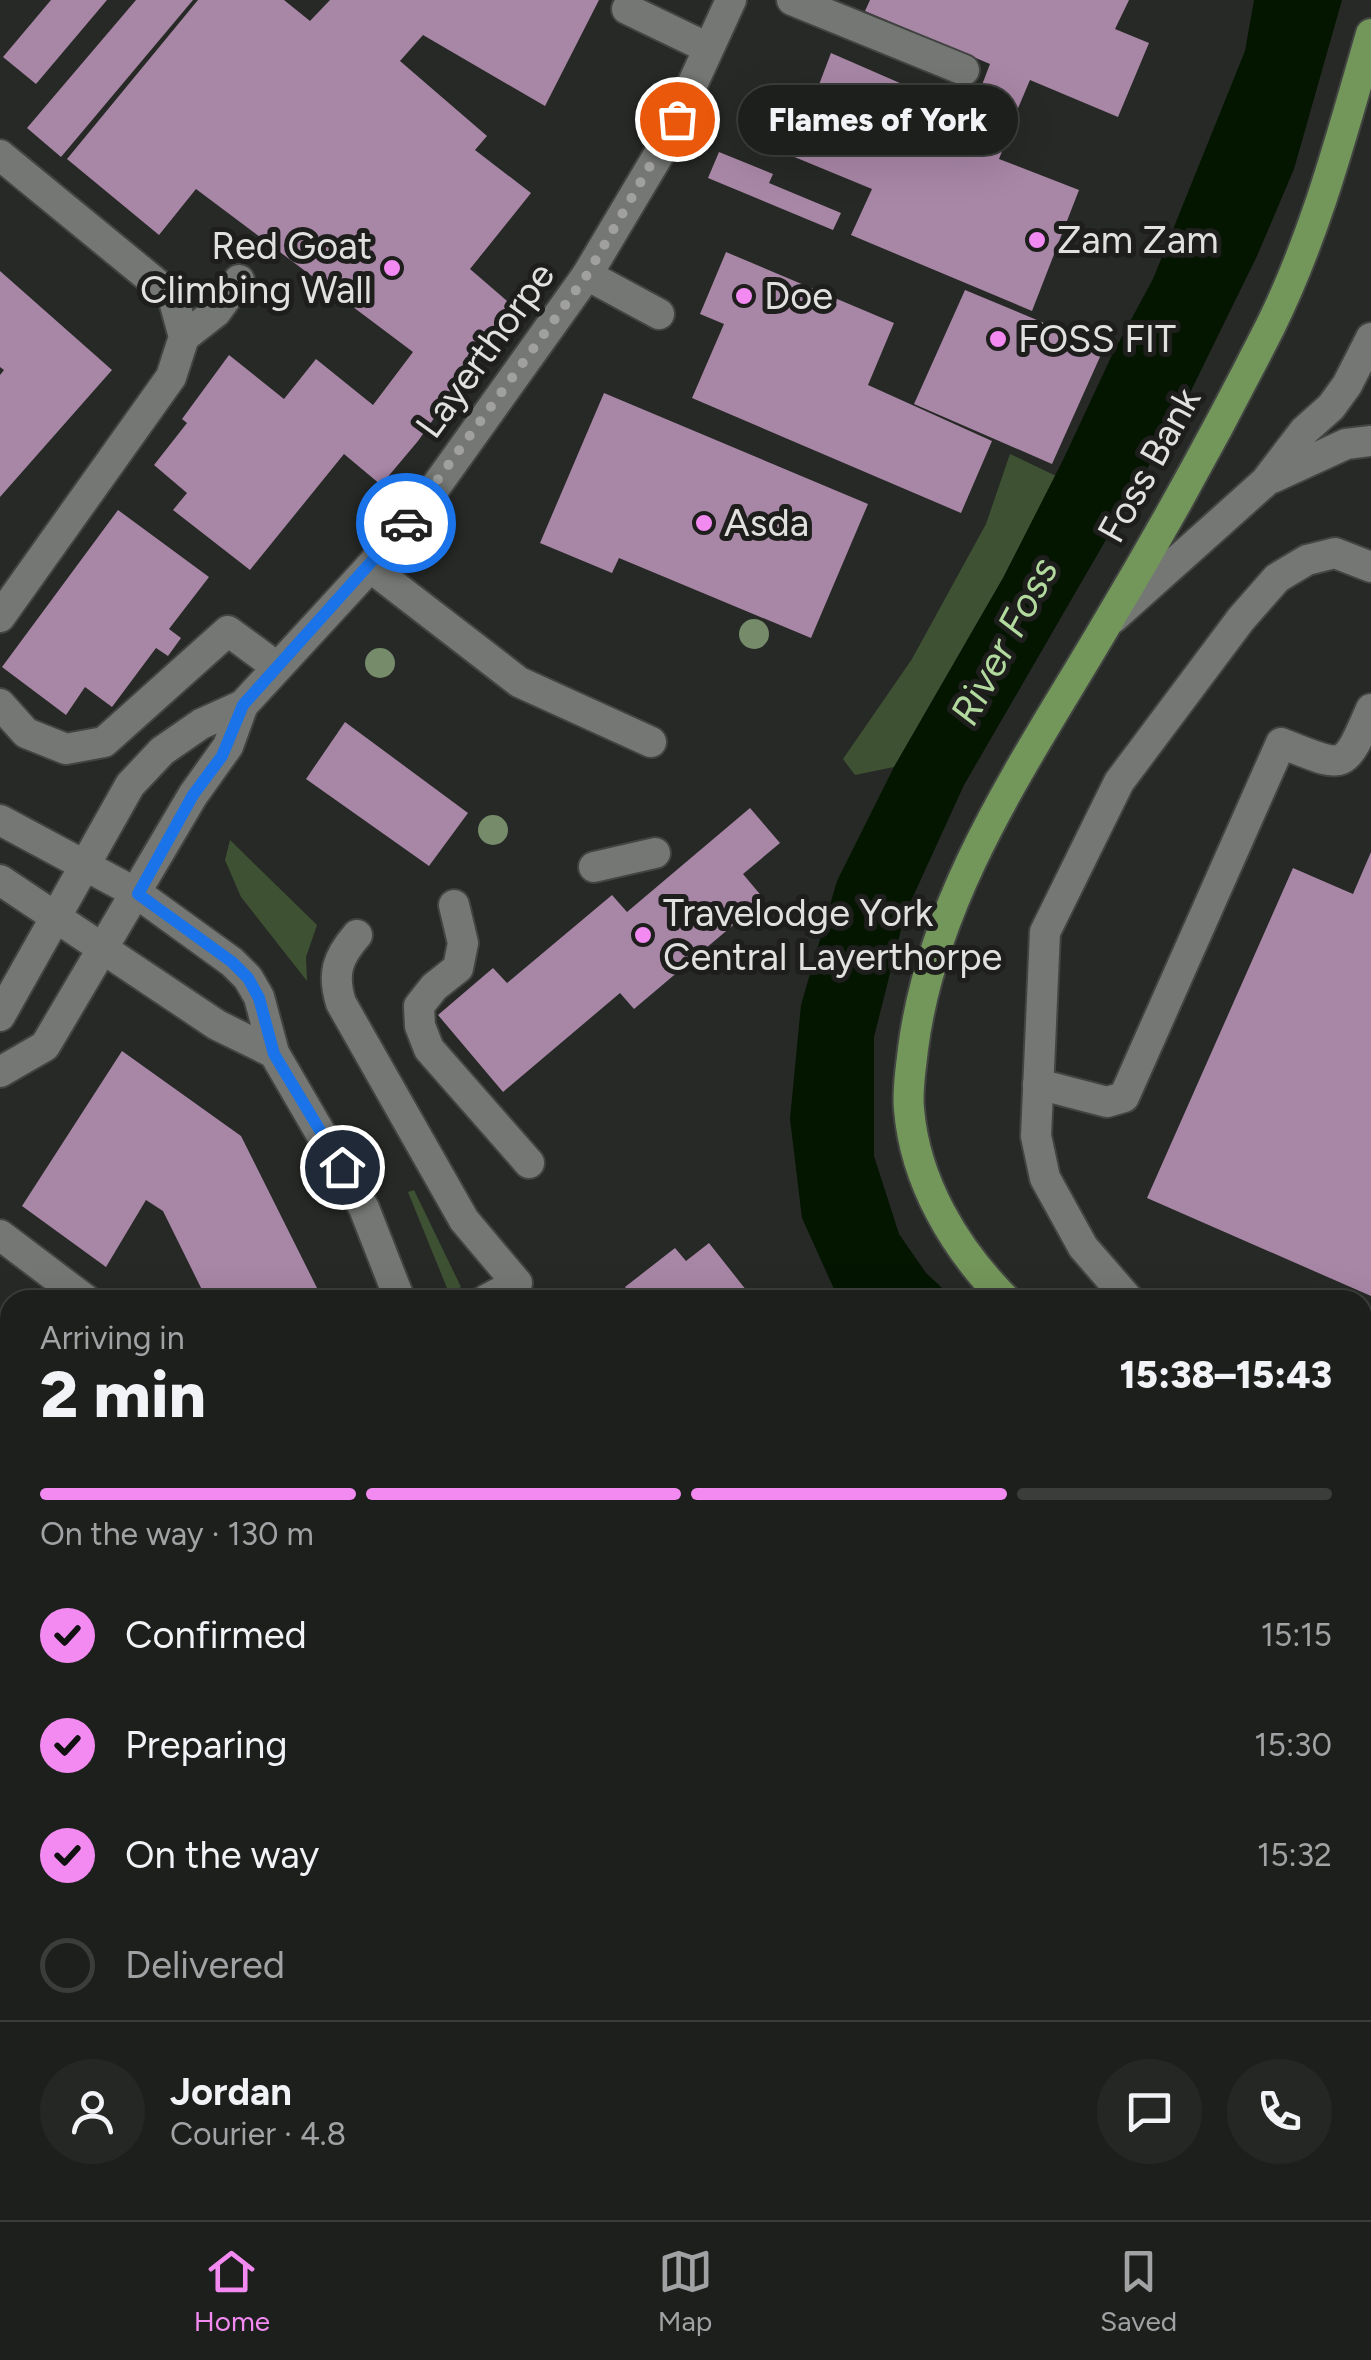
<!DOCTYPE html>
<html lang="en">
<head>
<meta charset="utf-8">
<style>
  :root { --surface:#1d1f1c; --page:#252725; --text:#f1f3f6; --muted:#a0a2a3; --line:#3b3d3b; --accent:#f38af2 }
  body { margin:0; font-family:Figtree,sans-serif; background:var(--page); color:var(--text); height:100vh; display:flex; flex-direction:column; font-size:38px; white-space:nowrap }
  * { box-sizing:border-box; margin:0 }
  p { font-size:32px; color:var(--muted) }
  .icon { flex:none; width:55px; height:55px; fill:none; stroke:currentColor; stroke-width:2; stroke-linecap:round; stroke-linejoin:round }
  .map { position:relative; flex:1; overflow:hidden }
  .drawer { position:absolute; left:0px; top:1290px; width:1372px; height:930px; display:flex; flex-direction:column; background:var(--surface); border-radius:30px 30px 0 0; box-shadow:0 10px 40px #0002,0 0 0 2px var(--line) }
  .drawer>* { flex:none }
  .pin { position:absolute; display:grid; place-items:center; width:85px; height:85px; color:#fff; margin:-42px; border:5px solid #fff; border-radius:50%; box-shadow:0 2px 10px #0007 }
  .courier { position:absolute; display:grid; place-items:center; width:100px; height:100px; margin:-50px; border:8px solid #1a73e8; border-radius:50%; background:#fff; color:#222; box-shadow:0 2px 12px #0007 }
  .bubble { position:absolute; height:70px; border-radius:35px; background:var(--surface); box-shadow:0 10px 40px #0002,0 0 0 2px var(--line); font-size:32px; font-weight:800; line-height:70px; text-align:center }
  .summary em { font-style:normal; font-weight:800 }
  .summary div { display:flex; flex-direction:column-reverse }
  .summary { display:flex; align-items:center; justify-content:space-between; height:170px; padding:0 40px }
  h1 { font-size:65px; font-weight:800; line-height:75px }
  .bar { display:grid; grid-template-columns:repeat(4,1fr); gap:15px 10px; align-content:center; height:120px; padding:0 40px }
  .bar i { height:12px; border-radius:8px; background:var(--line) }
  .bar .on { background:var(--accent) }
  .bar p { grid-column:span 4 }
  .line { display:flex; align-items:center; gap:25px; padding:0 40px; border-top:2px solid var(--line) }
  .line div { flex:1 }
  .round { display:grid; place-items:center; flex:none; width:105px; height:105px; border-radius:52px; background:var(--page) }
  ol { padding:0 40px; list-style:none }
  li { display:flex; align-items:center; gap:30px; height:110px }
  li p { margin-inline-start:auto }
  li .icon { padding:10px; border-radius:50%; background:var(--accent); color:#111; stroke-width:4 }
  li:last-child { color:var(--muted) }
  li i { width:55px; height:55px; border:5px solid var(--line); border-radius:50% }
  .menu { display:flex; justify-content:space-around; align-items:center; height:140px; border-top:2px solid var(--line); background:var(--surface); font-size:28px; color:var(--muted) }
  .menu a { display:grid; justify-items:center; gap:5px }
  .menu .on { color:var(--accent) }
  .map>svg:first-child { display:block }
  .green { fill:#3e5233 }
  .water { fill:#041500 }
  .building { fill:#a886a6 }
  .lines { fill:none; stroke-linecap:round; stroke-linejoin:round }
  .minor-casing { stroke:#424441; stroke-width:34 }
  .major-casing { stroke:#424441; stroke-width:34 }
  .minor { stroke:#757774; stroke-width:30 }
  .major { stroke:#73965b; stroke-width:30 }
  .tree { fill:#758b69 }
  .done { stroke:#a0a19f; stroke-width:10; stroke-dasharray:0 18 }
  .route { stroke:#1a73e8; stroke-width:12 }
  .poi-dot { fill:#f38af2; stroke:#1e1f1d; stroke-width:4 }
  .labels { text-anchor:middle; stroke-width:10; stroke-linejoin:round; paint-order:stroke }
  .poi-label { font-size:38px; fill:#e1e2e0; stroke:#1e1f1d; text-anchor:start }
  .street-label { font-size:38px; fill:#e1e2e0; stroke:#1e1f1d }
  .water-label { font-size:40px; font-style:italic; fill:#b3da9e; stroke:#1e1f1d }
</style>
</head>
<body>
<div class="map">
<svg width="1371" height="2220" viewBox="0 0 1371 2220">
  <rect width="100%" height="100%" fill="#272926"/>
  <!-- green -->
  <g class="green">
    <path d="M1010 454 1056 476 1003 578 894 767 855 775 843 759 912 659 986 524Z"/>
    <path d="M230 840 317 925 306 957 307 981 241 897 225 860Z"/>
    <path d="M414 1190 461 1287 449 1293 408 1192Z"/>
    <path d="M1363 1539 1371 1543V1639L1363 1628Z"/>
    <path d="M1371 2174V2220H1346L1341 2210H1362L1363 2181Z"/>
  </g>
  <!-- water -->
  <g class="water">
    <path d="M1254 0H1342L1294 169 1257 256 1184 405 964 785 905 914 874 1037V1156L899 1234 926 1273 955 1300H839L802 1218 790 1119 801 1005 837 881 894 767 1003 578 1063 460 1113 353 1153 279 1245 51Z"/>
    <path d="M1362 1628 1371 1639V1804L1363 1793Z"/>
  </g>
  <!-- building -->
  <g class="building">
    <path d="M51 0H107L36 84 3 57Z"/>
    <path d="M136 0H193L61 157 27 128Z"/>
    <path d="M198 0H284L310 21 330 0H599L545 106 423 35 400 61 487 136 475 150 531 193 470 269 513 306 418 441 381 485 344 454 250 570 173 510 187 493 154 465 187 423 182 419 229 355 284 399 316 359 373 405 413 352 196 189 159 235 67 159Z"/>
    <path d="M870 0H1129L1115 29 1149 43 1118 117 1030 80 1016 113 977 98 990 64 865 11Z"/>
    <path d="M831 53 1010 131 999 159 1079 190 1032 311 851 235 872 189 792 156Z"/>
    <path d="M719 152 773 174 769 183 841 213 833 230 708 178Z"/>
    <path d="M726 252 894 323 868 385 992 441 961 513 692 398 724 324 700 314Z"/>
    <path d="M0 271 112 370 0 497V375L4 370 0 367Z"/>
    <path d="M965 290 1104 348 1052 464 914 404Z"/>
    <path d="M604 393 868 504 811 638 619 558 612 573 540 543Z"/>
    <path d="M118 510 209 577 169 629 181 638 168 656 156 648 112 707 85 687 66 715 2 667Z"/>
    <path d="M345 722 468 813 429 866 306 779Z"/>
    <path d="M750 808 780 843 743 874 764 899 634 1009 620 993 503 1092 438 1015 493 968 507 983 612 895 627 912Z"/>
    <path d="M1371 852V1296L1147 1198 1293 868 1353 894Z"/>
    <path d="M122 1051 241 1136 323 1300H207L163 1211 146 1200 106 1267 22 1206Z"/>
    <path d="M709 1243 754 1300H636L625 1287 675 1248 686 1261Z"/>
    <path d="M0 1315 10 1321V1329L0 1345Z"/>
  </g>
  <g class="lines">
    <defs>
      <g id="minor">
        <path d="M792 0 964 70"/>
        <path d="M627 9 708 48"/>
        <path d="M0 155 173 297 184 337 171 377 0 617"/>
        <path d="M587 275 659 314"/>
        <path d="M184 337 216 312 239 280"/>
        <path d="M1272 478 1346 444 1371 441"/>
        <path d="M370 567 519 682 651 742"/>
        <path d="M1113 618 1265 482 1304 431 1331 407 1347 385 1371 338"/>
        <path d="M0 704 26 733 66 749 104 742 228 631 277 667"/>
        <path d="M0 820 138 894 232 962 248 978 259 997 274 1053 364 1208 400 1300"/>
        <path d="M594 867 655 853"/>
        <path d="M0 880 217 1025 274 1053"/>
        <path d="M454 905 463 943 458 968 434 987 419 1006 420 1026 429 1049 529 1163"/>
        <path d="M357 935C337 958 332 974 341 1003L464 1220 517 1283 486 1300"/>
        <path d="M0 1016 130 785 162 751 201 724 243 705"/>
        <path d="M0 1072 45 1046 193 795 228 746 243 705 370 567 429 496 587 275 665 144 731 0"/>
        <path d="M1038 1084 1107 1102 1124 1097 1281 743C1345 768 1343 774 1371 709"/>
        <path d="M0 1235 86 1300"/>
        <path d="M1129 1300 1083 1247 1045 1178 1036 1136 1045 932 1119 782 1241 619 1277 578 1307 560 1335 553 1371 567"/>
        <path d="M1362 1412 1371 1415"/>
        <path d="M951 2210 954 2220"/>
        <path d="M987 2210 998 2220"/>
        <path d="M1053 2210 1100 2220"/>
      </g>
      <g id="major">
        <path d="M1006 1300C955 1249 915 1182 909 1109 907 1089 911 1068 913 1049 933 892 1028 758 1106 625 1164 528 1219 428 1270 327 1316 234 1342 134 1371 34"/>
        <path d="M1362 1500 1371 1504"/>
        <path d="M1362 2098 1371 2091"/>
        <path d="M1204 2220 1217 2210"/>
      </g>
    </defs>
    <!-- minor casing -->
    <use href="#minor" class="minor-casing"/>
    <!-- major casing -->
    <use href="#major" class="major-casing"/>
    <!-- minor -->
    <use href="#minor" class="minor"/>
    <!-- major -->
    <use href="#major" class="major"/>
  </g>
  <!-- trees -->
  <g class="tree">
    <circle cx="754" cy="634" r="15"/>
    <circle cx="380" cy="663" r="15"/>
    <circle cx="493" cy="830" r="15"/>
  </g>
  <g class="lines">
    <!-- done -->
    <path class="done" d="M406 523 587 275 677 119"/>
    <!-- route -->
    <path class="route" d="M342 1167 274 1054 259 998 248 978 232 962 138 894 193 795 222 756 243 705 406 523"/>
  </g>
  <!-- markers -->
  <g class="poi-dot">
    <circle cx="1037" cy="240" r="10"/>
    <circle cx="392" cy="268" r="10"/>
    <circle cx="744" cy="296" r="10"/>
    <circle cx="998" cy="339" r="10"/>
    <circle cx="704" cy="523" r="10"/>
    <circle cx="643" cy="935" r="10"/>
  </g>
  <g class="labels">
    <!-- poi labels -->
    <g class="poi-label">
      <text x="1057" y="253">Zam Zam</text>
      <text x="372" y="259" text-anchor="end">Red Goat<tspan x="372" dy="44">Climbing Wall</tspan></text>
      <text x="764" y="309">Doe</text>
      <text x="1018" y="352">FOSS FIT</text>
      <text x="724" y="536">Asda</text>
      <text x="663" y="926">Travelodge York<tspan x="663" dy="44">Central Layerthorpe</tspan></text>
    </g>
    <!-- street labels -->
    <g class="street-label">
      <text transform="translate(485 350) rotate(-54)" y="13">Layerthorpe</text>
      <text transform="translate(1149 465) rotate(-61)" y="13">Foss Bank</text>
    </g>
    <!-- water labels -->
    <g class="water-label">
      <text transform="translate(1004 641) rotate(-62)" y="14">River Foss</text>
    </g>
  </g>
</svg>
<div class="pin" style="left:677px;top:119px;background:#ea580c"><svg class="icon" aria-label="bag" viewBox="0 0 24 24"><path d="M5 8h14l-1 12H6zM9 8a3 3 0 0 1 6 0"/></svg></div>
<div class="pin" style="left:342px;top:1167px;background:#1f2937"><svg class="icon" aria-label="home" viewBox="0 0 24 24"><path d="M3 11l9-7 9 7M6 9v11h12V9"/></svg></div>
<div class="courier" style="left:406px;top:523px"><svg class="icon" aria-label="car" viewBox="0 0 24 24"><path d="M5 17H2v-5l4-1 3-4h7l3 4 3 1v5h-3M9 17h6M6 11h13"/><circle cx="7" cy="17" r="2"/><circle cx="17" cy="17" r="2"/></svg></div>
<div class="bubble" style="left:738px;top:85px;width:280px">Flames of York</div>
<section class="drawer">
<div class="summary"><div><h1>2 min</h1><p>Arriving in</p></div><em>15:38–15:43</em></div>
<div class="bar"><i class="on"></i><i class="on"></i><i class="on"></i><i></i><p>On the way · 130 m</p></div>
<ol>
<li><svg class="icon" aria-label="check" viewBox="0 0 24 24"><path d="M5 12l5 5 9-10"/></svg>Confirmed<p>15:15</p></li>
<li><svg class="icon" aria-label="check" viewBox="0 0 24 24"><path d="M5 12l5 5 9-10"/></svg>Preparing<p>15:30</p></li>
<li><svg class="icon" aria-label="check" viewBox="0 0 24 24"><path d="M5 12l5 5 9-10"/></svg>On the way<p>15:32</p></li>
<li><i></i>Delivered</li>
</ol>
<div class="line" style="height:180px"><a class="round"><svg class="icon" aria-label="person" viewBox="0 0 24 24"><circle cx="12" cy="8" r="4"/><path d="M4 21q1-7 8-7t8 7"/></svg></a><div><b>Jordan</b><p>Courier · 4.8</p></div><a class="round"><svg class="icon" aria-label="chat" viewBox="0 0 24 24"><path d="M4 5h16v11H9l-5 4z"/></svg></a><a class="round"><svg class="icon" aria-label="phone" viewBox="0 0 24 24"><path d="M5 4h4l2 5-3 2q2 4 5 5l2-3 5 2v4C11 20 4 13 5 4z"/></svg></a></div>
</section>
</div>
<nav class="menu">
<a class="on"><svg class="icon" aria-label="home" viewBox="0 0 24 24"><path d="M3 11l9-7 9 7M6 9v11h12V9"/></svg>Home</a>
<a><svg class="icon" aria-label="map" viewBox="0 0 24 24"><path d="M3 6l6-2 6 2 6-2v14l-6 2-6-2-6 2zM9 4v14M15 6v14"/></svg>Map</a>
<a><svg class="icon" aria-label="saved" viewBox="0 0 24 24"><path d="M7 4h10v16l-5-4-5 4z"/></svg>Saved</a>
</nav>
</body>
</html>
